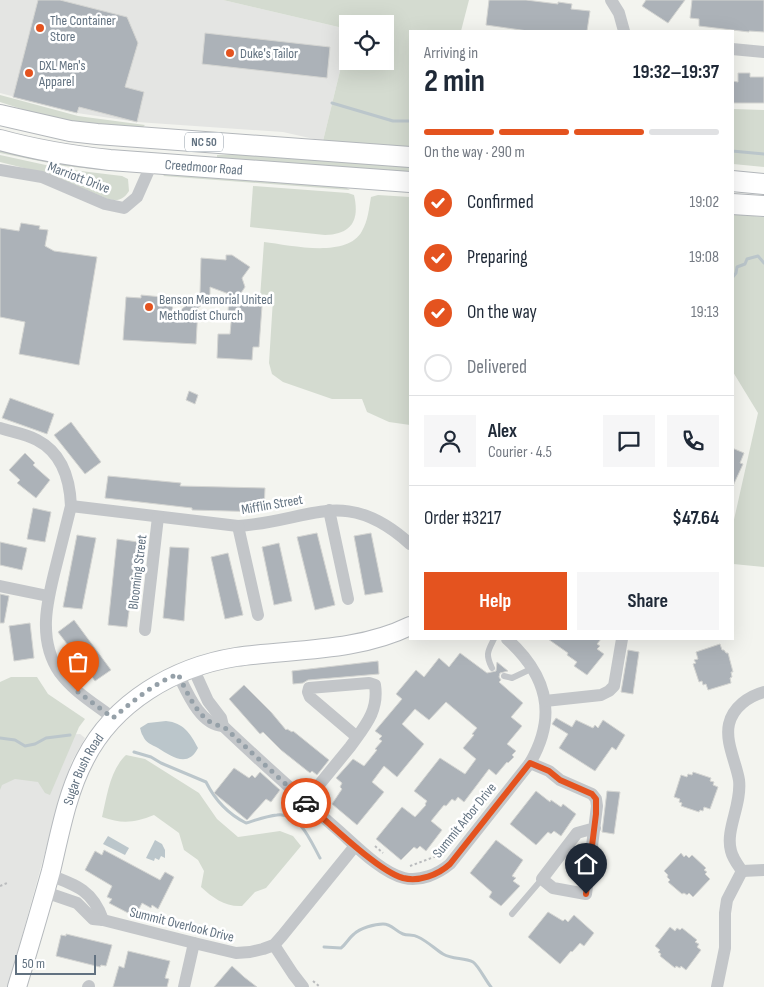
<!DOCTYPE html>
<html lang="en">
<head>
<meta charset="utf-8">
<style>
  :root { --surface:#fff; --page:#f6f6f7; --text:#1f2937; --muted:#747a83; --line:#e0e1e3; --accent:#e4531f }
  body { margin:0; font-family:"Sofia Sans Condensed",sans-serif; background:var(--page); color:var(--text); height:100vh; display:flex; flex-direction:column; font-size:19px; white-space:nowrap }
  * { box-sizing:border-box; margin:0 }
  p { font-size:16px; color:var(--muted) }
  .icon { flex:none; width:28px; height:28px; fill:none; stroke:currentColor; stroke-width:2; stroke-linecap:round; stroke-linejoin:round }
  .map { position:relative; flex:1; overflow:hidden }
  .panel { position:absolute; left:409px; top:30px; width:325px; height:610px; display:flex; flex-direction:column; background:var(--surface); border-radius:0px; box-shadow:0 5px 20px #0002 }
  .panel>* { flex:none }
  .controls { position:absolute; left:339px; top:15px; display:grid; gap:10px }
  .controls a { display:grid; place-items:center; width:55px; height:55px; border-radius:0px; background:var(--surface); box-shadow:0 5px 20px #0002; font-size:25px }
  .scale { position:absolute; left:15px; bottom:12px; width:81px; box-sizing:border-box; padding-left:5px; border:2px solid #627281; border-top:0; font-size:14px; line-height:18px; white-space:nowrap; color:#627281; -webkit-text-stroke:4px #fff; paint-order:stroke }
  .pin { position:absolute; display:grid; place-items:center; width:42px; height:42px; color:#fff; margin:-51px -21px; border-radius:50% 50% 50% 0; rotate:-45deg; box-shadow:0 0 5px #0007 }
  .pin .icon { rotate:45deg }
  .courier { position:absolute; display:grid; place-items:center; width:50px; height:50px; margin:-25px; border:4px solid #e4531f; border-radius:50%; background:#fff; color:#222; box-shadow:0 1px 6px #0007 }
  .headline em { font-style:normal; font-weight:700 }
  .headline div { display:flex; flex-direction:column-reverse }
  .headline { display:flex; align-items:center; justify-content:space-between; height:85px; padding:0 15px }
  h1 { font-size:32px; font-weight:700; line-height:38px }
  .bar { display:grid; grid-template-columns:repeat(4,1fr); gap:8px 5px; align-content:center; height:60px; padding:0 15px }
  .bar i { height:6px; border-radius:4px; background:var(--line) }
  .bar .current { background:var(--accent) }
  .bar p { grid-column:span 4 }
  .line { display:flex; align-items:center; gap:12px; padding:0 15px; border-top:1px solid var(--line) }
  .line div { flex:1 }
  .round { display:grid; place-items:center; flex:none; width:52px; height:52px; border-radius:0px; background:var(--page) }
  ol { padding:0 15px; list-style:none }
  li { display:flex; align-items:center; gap:15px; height:55px }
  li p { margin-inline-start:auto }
  li .icon { padding:5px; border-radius:50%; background:var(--accent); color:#fff; stroke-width:4 }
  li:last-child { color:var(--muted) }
  li i { width:28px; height:28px; border:2px solid var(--line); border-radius:50% }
  .action { display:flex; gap:10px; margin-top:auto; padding:10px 15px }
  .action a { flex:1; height:58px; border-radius:0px; background:var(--accent); color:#fff; font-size:20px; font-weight:700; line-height:58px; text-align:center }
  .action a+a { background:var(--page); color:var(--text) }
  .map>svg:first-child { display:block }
  .built { fill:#e4e5e3 }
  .green { fill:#d4dbd0 }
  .water { fill:#bbc6cb }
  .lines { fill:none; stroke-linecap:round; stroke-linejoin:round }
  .stream { stroke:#bbc6cb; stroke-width:3 }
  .building { fill:#acb2b8; stroke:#d4d5d2 }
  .secondary-casing { stroke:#b5b9bd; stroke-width:20 }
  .primary-casing { stroke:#b3b7bb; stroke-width:22 }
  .path { stroke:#babcbe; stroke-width:2; stroke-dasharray:2.5 2.5; stroke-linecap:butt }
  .lane { stroke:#c3c6c9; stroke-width:6 }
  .street { stroke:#c3c6c9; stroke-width:12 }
  .secondary { stroke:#fff; stroke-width:18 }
  .primary { stroke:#fff; stroke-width:20 }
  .done { stroke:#95a0a8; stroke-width:5; stroke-dasharray:0 9 }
  .route { stroke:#e4531f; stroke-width:6 }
  .poi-dot { fill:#e4531f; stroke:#fff; stroke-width:2 }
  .labels { text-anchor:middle; stroke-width:5; stroke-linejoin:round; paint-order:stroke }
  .shield { fill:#fff; stroke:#919ca7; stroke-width:1 }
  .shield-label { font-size:12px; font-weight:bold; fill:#627281 }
  .poi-label { font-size:14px; fill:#627281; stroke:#fff; text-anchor:start }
  .street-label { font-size:14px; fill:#627281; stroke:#fff }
</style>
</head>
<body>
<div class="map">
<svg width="764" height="987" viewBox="0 0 764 987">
  <rect width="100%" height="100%" fill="#f3f4ef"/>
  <!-- built -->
  <g class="built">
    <path d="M0 0H223L347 29V42L323 141 283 132 137 122 77 113 0 93Z"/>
    <path d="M80 734 85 738 72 761 63 787 8 987H0V738Z"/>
  </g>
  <!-- green -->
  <g class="green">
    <path d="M223 0H469L461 31H410V147L323 141 347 42 348 61H385V24H348L347 29Z"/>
    <path d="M0 95 78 116 145 125 142 128 91 126 34 113 0 102Z"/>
    <path d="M733 109 764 110V167L733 164Z"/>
    <path d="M0 150 49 161 123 172 64 166 0 153Z"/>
    <path d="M267 153 410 163V173L217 159V155Z"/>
    <path d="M0 155 64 169 122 176 128 179 129 191C124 199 118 202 108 199L48 174 0 162Z"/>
    <path d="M167 173 345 187 350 190 163 176Z"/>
    <path d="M253 186 348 193 354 195C360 221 351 234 325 235L250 227Z"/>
    <path d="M378 195 410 197V425L389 422 367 412 362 399H332L283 382 272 374 269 363 273 299 260 298 264 242C290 245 347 259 362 231 368 221 369 208 371 197Z"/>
    <path d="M733 214 764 217V567L733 564V524L758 413 733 372Z"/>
    <path d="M11 677H37L48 694 85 719 79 727 50 795 45 793 38 782 15 779 2 785 0 790V682Z"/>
    <path d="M126 755 145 759 199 793 217 819 238 837 280 831 293 836 301 846 266 888 255 892 242 906C225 907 213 898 201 887L204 871 198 860 184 850 179 833 154 815C134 823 122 824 102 817 107 796 110 770 126 755Z"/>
  </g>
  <!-- water -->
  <g class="water">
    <path d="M166 721C184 723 190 733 198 748 188 768 172 757 158 748 152 745 145 742 143 736 141 733 141 731 140 728L148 723Z"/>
    <path d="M108 836 129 848 125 855 103 844Z"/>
    <path d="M155 840 162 844 165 850V858L161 856 159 860 155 858 154 861 146 858Z"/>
  </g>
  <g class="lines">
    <!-- stream -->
    <g class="stream">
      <path d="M332 103 393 121H410"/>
      <path d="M732 151 764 154"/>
      <path d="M732 278 736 273 737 267 745 264 747 259 758 256 764 263"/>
      <path d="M0 738 15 740 25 746 35 744 46 738 70 735"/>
      <path d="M134 752 151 757 161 763 206 782C215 800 228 814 246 823 256 820 267 816 277 815 300 812 311 842 320 858"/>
      <path d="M324 947 341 948C346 944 349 938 354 934 360 928 375 924 383 924 392 924 395 931 403 934 408 936 413 934 418 937 427 941 435 949 443 954 453 960 464 957 473 962 478 965 486 981 491 987"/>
    </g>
  </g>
  <!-- building -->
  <g class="building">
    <path d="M38 0H60L127 17 138 43 125 87 144 92 137 122 79 107 77 113 13 97Z"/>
    <path d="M489 0H526L558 4V2L572 4 571 9 590 11 587 31H528L486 25Z"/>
    <path d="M646 0H685L668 23 642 6Z"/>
    <path d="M692 0H764V32L749 31V32L699 26V19L690 18Z"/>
    <path d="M205 33 330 47 327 78 202 64Z"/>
    <path d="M738 73H750V77H764V103H732V81L738 82Z"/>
    <path d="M21 223 40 226 39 229 48 230 45 246 54 251 97 257 79 365 19 354 25 322 0 317V228L19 231Z"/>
    <path d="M226 255H232L250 267 242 278 245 287 237 299H244V304L262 306 259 347H253L252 360 217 358 218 334H230L232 312 228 313 229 294 210 287V298L198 308 196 344 123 340 126 297 141 298V295L173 298 172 318 200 293 201 258 226 260Z"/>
    <path d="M189 391 198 395 195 404 186 400Z"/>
    <path d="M10 398 54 414 47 434 2 418Z"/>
    <path d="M71 422 101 462 85 474 54 435Z"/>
    <path d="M732 448 744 453 740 463 743 464 732 488Z"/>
    <path d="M25 453 35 463 33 465 50 480 36 498 17 483 20 480 9 470Z"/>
    <path d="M108 476 181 483 180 486 265 488 264 512 192 510V508L105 498Z"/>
    <path d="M33 508 51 512 45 542 27 539Z"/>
    <path d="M317 533 335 605 315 610 297 537Z"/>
    <path d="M371 533 383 592 365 595 354 536Z"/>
    <path d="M77 535 96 538 82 609 63 607Z"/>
    <path d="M117 539 138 542 127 627 108 625Z"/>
    <path d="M0 542 27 548 22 570 0 565Z"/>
    <path d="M279 543 292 601 274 605 262 547Z"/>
    <path d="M170 547 189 548 184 621 163 618Z"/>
    <path d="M228 553 243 615 225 619 211 557Z"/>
    <path d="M0 594 9 596 4 623H0Z"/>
    <path d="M74 620 111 670 95 681 58 632Z"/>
    <path d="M30 623 34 658 14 661 9 626Z"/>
    <path d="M548 639H601L597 644 600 646 597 649 604 654 587 675 574 666 577 662 567 655 568 653Z"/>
    <path d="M720 644 722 650H724L726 653H728L733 672H731L732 677 730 678 731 683 708 690 706 684 703 685 702 681 699 682 693 664 696 663 694 660 698 659 696 652Z"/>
    <path d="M628 650 639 652 633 694 621 692Z"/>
    <path d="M460 653 487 673 496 671 497 662 508 671 500 673 499 677 501 680 499 682 523 703 511 717 522 726 507 744 516 751 512 755 514 757 508 763 507 762 496 775 489 769 464 802 458 797 455 801 452 799 446 806 444 805 431 821 442 830 426 851 420 846 417 849 414 847 401 860 376 839 402 807 415 817 426 805 425 804 427 801 414 791 440 758 465 774 476 759 463 748 474 735 472 734 477 728 446 702 429 720 415 709 402 724 424 744 397 777 384 766 372 782 384 792 357 825 332 804 342 789 340 787 342 783 336 778 353 759 364 766 377 750 375 749 382 741 379 739 382 736 375 731 402 699 396 694 416 670 424 677 439 658 449 667Z"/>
    <path d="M378 661 379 674 308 680 303 683 293 684 292 671Z"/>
    <path d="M244 685 271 712 286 730 287 729 292 732 293 731 329 760 317 775 312 771 310 773 281 750 263 732 260 734 229 699Z"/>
    <path d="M556 718 572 727 576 720 593 728 595 725 598 728 603 720 625 735 616 750 612 747 595 771 559 748 568 734 552 724Z"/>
    <path d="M234 768 249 778 252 775 255 778 260 772 280 790 271 802 266 799 247 820 214 793Z"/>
    <path d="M693 772 711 778 710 781 714 782 713 785 718 787 710 809 704 807 703 811 700 810 699 812 681 806 682 803 679 802 680 799 674 797 681 775 687 777 688 774 692 775Z"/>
    <path d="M536 791 550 802 551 800 561 807 563 804 576 814 561 836 554 831 551 834 548 832 536 845 510 824Z"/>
    <path d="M607 791 620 792 614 834 602 832Z"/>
    <path d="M496 840 523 860 512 876 516 878 513 881 520 886 501 906 489 897 492 892 470 873Z"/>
    <path d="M104 850 160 880 165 872 174 877 158 909 152 905 151 908 142 903 137 913 132 910 130 914 109 903 112 899 107 897 112 886 85 870 95 851 102 855Z"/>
    <path d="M681 853 684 857 686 855 689 858 692 855 706 868 704 870 707 872 705 874 710 879 693 897 689 893 687 895 684 893 682 894 668 882 670 880 667 877 668 875 664 871Z"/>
    <path d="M548 912 563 921 565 919 568 922 574 915 594 933 584 946 580 943 572 952 571 951 560 964 528 937Z"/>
    <path d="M670 927 675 931 677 928 680 930 682 928 697 940 695 942 699 944 697 947 701 950 686 970 681 966 680 968 676 966 675 968 660 956 661 954 658 952 660 950 655 946Z"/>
    <path d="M66 934 112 945 106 966 101 965 100 967 56 956 61 935 66 936Z"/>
    <path d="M128 951 170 961 165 978 169 979 167 987H113L119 966 124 968Z"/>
    <path d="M232 966 244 977 257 987H214Z"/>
  </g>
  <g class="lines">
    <defs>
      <g id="secondary">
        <path id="s1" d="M17 987C29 948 40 910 51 871 60 833 67 793 85 759 114 702 174 667 236 657 293 649 357 652 410 626"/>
      </g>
      <g id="primary">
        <path d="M0 115 70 131 97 134 410 157"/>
        <path id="s2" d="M0 140C36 150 73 156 110 160L410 182"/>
        <path d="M732 181 764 184"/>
        <path d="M732 204 764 206"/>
      </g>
    </defs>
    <!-- secondary casing -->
    <use href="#secondary" class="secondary-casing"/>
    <!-- primary casing -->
    <use href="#primary" class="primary-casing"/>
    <!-- path -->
    <g class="path">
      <path d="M375 846 383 853"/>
      <path d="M410 866 434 857 493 786"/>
      <path d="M0 886 7 883"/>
      <path d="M313 981 320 987"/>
    </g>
    <!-- lane -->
    <g class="lane">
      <path d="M492 668C485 654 488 651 494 639"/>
      <path d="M504 676 512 678 533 668"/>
      <path d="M512 914 542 879"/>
    </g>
    <!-- street -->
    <g class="street">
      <path d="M611 0 619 13 624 31"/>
      <path d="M732 49 764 52"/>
      <path d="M0 170 42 177 105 204 124 208 137 197 152 163"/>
      <path d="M0 428C12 432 26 434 37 440 62 453 70 480 71 506 66 526 61 546 56 566 47 601 37 640 60 673 74 692 95 704 113 718"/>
      <path d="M71 506 238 526C311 521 345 485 410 544"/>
      <path d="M329 510 348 599"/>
      <path d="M238 526 258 615"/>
      <path d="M0 586 48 596"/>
      <path d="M145 630 158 517"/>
      <path d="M193 668 208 701 221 718 223 726C261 762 300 797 339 831 356 846 382 873 404 878 420 882 438 874 450 864L530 763C558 715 547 675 507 639"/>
      <path d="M178 674C187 692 200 725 223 726"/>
      <path d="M545 701 601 695 609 691 614 686 622 639"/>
      <path d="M530 763 549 771 560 780 592 794 596 799 597 806 586 894 553 888 542 879 577 833 595 828"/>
      <path d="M305 802 350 747C365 726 379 711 375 685L369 683 309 688 308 692 310 697 357 737"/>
      <path d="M742 871C738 865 733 859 731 851 725 830 742 805 739 780 736 762 725 742 729 724 733 707 749 696 764 692"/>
      <path d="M742 871 764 870"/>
      <path d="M49 875C77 885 93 891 103 920"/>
      <path d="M45 892 77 903 93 919 103 920 194 943 236 953 250 952 263 949 274 945 282 936 355 846"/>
      <path d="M274 945 293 974 303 987"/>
      <path d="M88 987 89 986"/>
      <path d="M184 987 194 943"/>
      <path d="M717 987 725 948V913L727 900 742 871"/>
    </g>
    <!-- secondary -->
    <use href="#secondary" class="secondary"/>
    <!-- primary -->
    <use href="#primary" class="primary"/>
  </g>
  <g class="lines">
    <!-- done -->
    <path class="done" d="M78 692 113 718C133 701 153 684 178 674 187 692 200 725 223 726L306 803"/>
    <!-- route -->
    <path class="route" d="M306 803C328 822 378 871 403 878 419 882 438 875 450 864L530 763 549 771 560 780 592 794 596 799V814L586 894"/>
  </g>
  <!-- markers -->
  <g class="poi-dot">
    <circle cx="40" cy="28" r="5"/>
    <circle cx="230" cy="53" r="5"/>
    <circle cx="29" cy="73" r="5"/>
    <circle cx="149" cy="307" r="5"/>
  </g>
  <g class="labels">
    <!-- shield labels -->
    <rect class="shield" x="185" y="132.5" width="38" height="19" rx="4"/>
    <g class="shield-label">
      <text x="204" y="146">NC 50</text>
    </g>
    <!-- poi labels -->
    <g class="poi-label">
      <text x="50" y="25">The Container<tspan x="50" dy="16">Store</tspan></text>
      <text x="240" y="58">Duke's Tailor</text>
      <text x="39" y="70">DXL Men's<tspan x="39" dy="16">Apparel</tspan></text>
      <text x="159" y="304">Benson Memorial United<tspan x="159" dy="16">Methodist Church</tspan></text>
    </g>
    <!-- street labels -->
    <g class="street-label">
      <text dy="5" stroke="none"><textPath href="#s2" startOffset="206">Creedmoor Road</textPath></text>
      <text transform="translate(79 177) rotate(21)" y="5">Marriott Drive</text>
      <text transform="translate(272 504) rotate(-10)" y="5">Mifflin Street</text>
      <text transform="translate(137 572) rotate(-83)" y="5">Blooming Street</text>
      <text dy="5" stroke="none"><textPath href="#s1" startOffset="228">Sugar Bush Road</textPath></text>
      <text transform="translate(464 820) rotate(-51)" y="5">Summit Arbor Drive</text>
      <text transform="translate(182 924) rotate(14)" y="5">Summit Overlook Drive</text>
    </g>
  </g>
</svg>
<div class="controls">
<a><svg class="icon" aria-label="locate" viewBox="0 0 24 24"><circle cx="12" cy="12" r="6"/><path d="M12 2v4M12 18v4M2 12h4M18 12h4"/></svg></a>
</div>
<div class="scale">50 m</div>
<div class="pin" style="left:78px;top:692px;background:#ea580c"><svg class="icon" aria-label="bag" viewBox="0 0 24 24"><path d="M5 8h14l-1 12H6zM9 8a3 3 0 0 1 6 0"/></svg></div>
<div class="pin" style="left:586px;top:894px;background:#1f2937"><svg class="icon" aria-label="home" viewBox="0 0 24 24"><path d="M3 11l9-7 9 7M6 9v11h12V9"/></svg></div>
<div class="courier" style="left:306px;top:803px"><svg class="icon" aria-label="car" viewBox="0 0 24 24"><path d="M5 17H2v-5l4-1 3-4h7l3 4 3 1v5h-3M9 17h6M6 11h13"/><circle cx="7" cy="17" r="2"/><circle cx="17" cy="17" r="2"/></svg></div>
<section class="panel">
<div class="headline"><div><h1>2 min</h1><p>Arriving in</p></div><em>19:32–19:37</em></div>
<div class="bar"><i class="current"></i><i class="current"></i><i class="current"></i><i></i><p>On the way · 290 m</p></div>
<ol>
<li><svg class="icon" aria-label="check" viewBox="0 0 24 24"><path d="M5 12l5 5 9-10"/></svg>Confirmed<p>19:02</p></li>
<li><svg class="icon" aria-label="check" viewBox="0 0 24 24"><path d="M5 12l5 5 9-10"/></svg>Preparing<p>19:08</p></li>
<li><svg class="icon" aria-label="check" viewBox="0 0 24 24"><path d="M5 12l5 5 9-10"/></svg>On the way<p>19:13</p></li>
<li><i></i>Delivered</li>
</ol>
<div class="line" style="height:90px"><a class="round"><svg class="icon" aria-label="person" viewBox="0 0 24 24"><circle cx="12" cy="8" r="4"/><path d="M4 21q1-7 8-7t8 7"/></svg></a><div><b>Alex</b><p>Courier · 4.5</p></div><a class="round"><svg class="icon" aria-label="chat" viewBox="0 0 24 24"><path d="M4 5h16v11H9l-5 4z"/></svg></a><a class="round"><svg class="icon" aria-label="phone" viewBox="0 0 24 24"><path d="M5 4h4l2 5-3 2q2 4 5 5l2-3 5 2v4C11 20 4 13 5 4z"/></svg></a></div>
<div class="line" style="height:65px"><div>Order #3217</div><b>$47.64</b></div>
<div class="action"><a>Help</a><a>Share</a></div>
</section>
</div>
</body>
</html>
